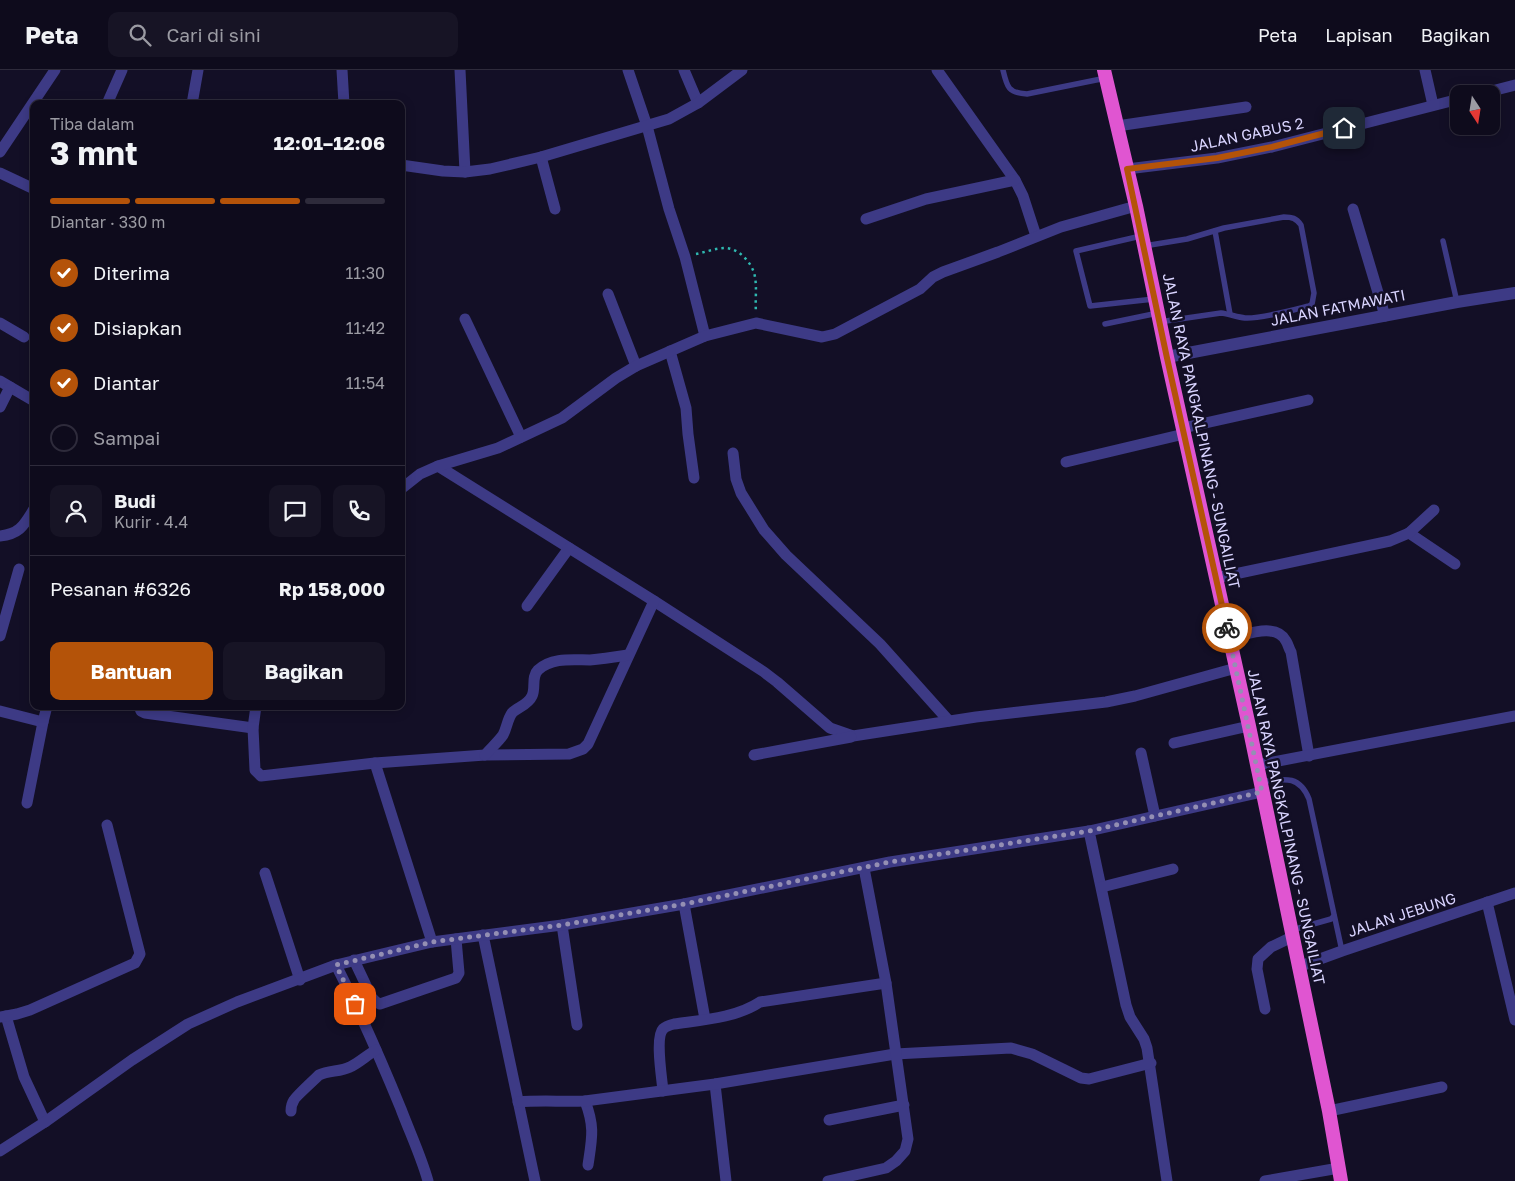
<!DOCTYPE html>
<html lang="id">
<head>
<meta charset="utf-8">
<style>
  :root { --surface:#0e0b1c; --page:#171425; --text:#f1f3f6; --muted:#9b9ba3; --line:#2e2b3b; --accent:#b45309 }
  body { margin:0; font-family:"Golos Text",sans-serif; background:var(--page); color:var(--text); height:100vh; display:flex; flex-direction:column; font-size:19px; white-space:nowrap }
  * { box-sizing:border-box; margin:0 }
  p { font-size:16px; color:var(--muted) }
  .icon { flex:none; width:28px; height:28px; fill:none; stroke:currentColor; stroke-width:2; stroke-linecap:round; stroke-linejoin:round }
  .map { position:relative; flex:1; overflow:hidden }
  .side { position:absolute; left:30px; top:30px; width:375px; height:610px; display:flex; flex-direction:column; background:var(--surface); border-radius:10px; box-shadow:0 2px 12px #0003,0 0 0 1px var(--line) }
  .side>* { flex:none }
  .needle { width:32px; rotate:168deg }
  .tools { position:absolute; left:1450px; top:15px; display:grid; gap:10px }
  .tools a { display:grid; place-items:center; width:50px; height:50px; border-radius:10px; background:var(--surface); box-shadow:0 2px 12px #0003,0 0 0 1px var(--line); font-size:25px }
  .pin { position:absolute; display:grid; place-items:center; width:42px; height:42px; color:#fff; margin:-21px; border-radius:10px; box-shadow:0 2px 8px #0006 }
  .courier { position:absolute; display:grid; place-items:center; width:50px; height:50px; margin:-25px; border:4px solid #b45309; border-radius:50%; background:#fff; color:#222; box-shadow:0 1px 6px #0007 }
  .overview em { font-style:normal; font-weight:700 }
  .overview div { display:flex; flex-direction:column-reverse }
  .overview { display:flex; align-items:center; justify-content:space-between; height:85px; padding:0 20px }
  h1 { font-size:32px; font-weight:700; line-height:38px }
  .bar { display:grid; grid-template-columns:repeat(4,1fr); gap:8px 5px; align-content:center; height:60px; padding:0 20px }
  .bar i { height:6px; border-radius:4px; background:var(--line) }
  .bar .active { background:var(--accent) }
  .bar p { grid-column:span 4 }
  .line { display:flex; align-items:center; gap:12px; padding:0 20px; border-top:1px solid var(--line) }
  .line div { flex:1 }
  .round { display:grid; place-items:center; flex:none; width:52px; height:52px; border-radius:10px; background:var(--page) }
  ol { padding:0 20px; list-style:none }
  li { display:flex; align-items:center; gap:15px; height:55px }
  li p { margin-inline-start:auto }
  li .icon { padding:5px; border-radius:50%; background:var(--accent); color:#fff; stroke-width:4 }
  li:last-child { color:var(--muted) }
  li i { width:28px; height:28px; border:2px solid var(--line); border-radius:50% }
  .action { display:flex; gap:10px; margin-top:auto; padding:10px 20px }
  .action a { flex:1; height:58px; border-radius:10px; background:var(--accent); color:#fff; font-size:20px; font-weight:700; line-height:58px; text-align:center }
  .action a+a { background:var(--page); color:var(--text) }
  header { display:flex; align-items:center; gap:30px; box-sizing:border-box; height:70px; padding:0 25px; background:var(--surface); border-bottom:1px solid var(--line) }
  header strong { font-size:24px }
  nav { display:flex; gap:28px; margin-inline-start:auto; font-size:18px }
  .search { width:350px; height:45px; background:var(--page); display:flex; align-items:center; gap:12px; box-sizing:border-box; padding:0 18px; border-radius:10px; color:var(--muted); font-size:19px }
  .map>svg:first-child { display:block }
  .lines { fill:none; stroke-linecap:round; stroke-linejoin:round }
  .path { stroke:#2fb8b0; stroke-width:2.5; stroke-dasharray:2.5 4; stroke-linecap:butt }
  .service { stroke:#3d3a85; stroke-width:5.5 }
  .minor { stroke:#3d3a85; stroke-width:11 }
  .tertiary { stroke:#3d3a85; stroke-width:12 }
  .trunk { stroke:#e055d1; stroke-width:14 }
  .done { stroke:#948fb3; stroke-width:5; stroke-dasharray:0 9 }
  .route { stroke:#b45309; stroke-width:6 }
  .labels { text-anchor:middle; stroke-width:5; stroke-linejoin:round; paint-order:stroke }
  .street-label { font-size:15px; fill:#d9d4ff; stroke:#130f26 }
</style>
</head>
<body>
<header>
<strong>Peta</strong>
<div class="search"><svg class="icon" aria-label="search" viewBox="0 0 24 24"><circle cx="10" cy="10" r="6"/><path d="M15 15l6 6"/></svg>Cari di sini</div>
<nav><a>Peta</a><a>Lapisan</a><a>Bagikan</a></nav>
</header>
<div class="map">
<svg width="1515" height="1111" viewBox="0 0 1515 1111">
  <rect width="100%" height="100%" fill="#130f26"/>
  <g class="lines">
    <!-- path -->
    <path class="path" d="M696 184C706 182 716 178 726 178 740 179 753 194 755 207 757 218 755 231 756 242"/>
    <!-- service -->
    <g class="service">
      <path d="M1003 0C1007 17 1008 23 1027 24L1106 8"/>
      <path d="M1215 161 1230 244"/>
      <path d="M1141 166 1076 181 1090 236 1154 229"/>
      <path d="M1443 171 1457 232"/>
      <path d="M1144 176 1187 169 1224 158 1284 147C1292 147 1296 148 1301 155L1314 223 1312 234 1309 236C1293 240 1260 249 1245 248 1237 247 1229 244 1221 243L1159 252"/>
      <path d="M1105 254 1158 243"/>
      <path d="M1260 712C1283 709 1299 704 1309 729L1342 881"/>
      <path d="M1292 860 1331 849 1334 846"/>
    </g>
    <!-- minor -->
    <g class="minor">
      <path d="M342 0 344 34"/>
      <path d="M460 0 465 102"/>
      <path d="M628 0 647 56 669 139 685 187 705 266"/>
      <path d="M684 0 698 33"/>
      <path d="M937 0 1015 110 1023 126 1036 166"/>
      <path d="M1425 0 1433 35"/>
      <path d="M1480 24 1515 15"/>
      <path d="M107 34 122 0"/>
      <path d="M192 34 198 0"/>
      <path d="M1117 56 1246 37"/>
      <path d="M0 82 55 0"/>
      <path d="M541 87 555 139"/>
      <path d="M401 95 443 101 465 102 490 99 541 87 669 49 698 33 742 0"/>
      <path d="M1127 99 1217 88 1272 77 1459 29"/>
      <path d="M0 103 34 119"/>
      <path d="M1353 139 1385 246"/>
      <path d="M866 149 926 129 1015 110"/>
      <path d="M608 224 636 296"/>
      <path d="M465 249 521 367"/>
      <path d="M0 253 24 267"/>
      <path d="M670 281 686 338 688 364 694 408"/>
      <path d="M0 311 34 331"/>
      <path d="M0 337 10 317"/>
      <path d="M1183 358 1308 330"/>
      <path d="M733 383 736 409 741 423 764 460 786 485 880 574 949 651"/>
      <path d="M1066 392 1184 364"/>
      <path d="M438 396 654 531 764 602 777 612 830 658 853 666 976 647 1106 632 1135 626 1236 598"/>
      <path d="M401 419 420 404 438 396 498 378 562 348 616 308 636 296 705 266 756 253 822 267 835 264 920 219 933 207 943 202 998 182 1061 157 1136 136"/>
      <path d="M1409 463 1455 494"/>
      <path d="M0 466C20 464 24 455 34 439"/>
      <path d="M1216 508 1390 471 1409 463 1434 440"/>
      <path d="M527 536 569 478"/>
      <path d="M0 566 19 499"/>
      <path d="M1229 568C1246 565 1276 552 1286 571 1288 574 1289 579 1291 582L1309 686"/>
      <path d="M139 636 141 641 145 643 253 658"/>
      <path d="M256 636 253 658 255 700 261 706 375 693 485 685 569 684 583 679 588 674 654 531"/>
      <path d="M0 641 43 652 27 733"/>
      <path d="M43 652 47 636"/>
      <path d="M1174 673 1249 656"/>
      <path d="M1141 683 1155 746"/>
      <path d="M485 685C491 678 498 672 503 665 507 658 507 650 512 643 518 637 528 635 532 626 536 618 531 607 538 600 552 587 573 590 590 590 602 589 615 587 628 585"/>
      <path d="M754 685 851 667"/>
      <path d="M375 693 432 872"/>
      <path d="M1257 695 1515 646"/>
      <path d="M1089 761 1126 935 1130 947 1144 969 1147 978 1167 1111"/>
      <path d="M265 803 300 910"/>
      <path d="M1102 817 1173 799"/>
      <path d="M1487 832 1515 950"/>
      <path d="M684 834 705 949"/>
      <path d="M562 855 577 955"/>
      <path d="M483 865 535 1111"/>
      <path d="M354 890 372 928 376 932 380 934 456 908 459 903 456 869"/>
      <path d="M336 895C360 942 381 990 401 1039 410 1063 421 1086 428 1111"/>
      <path d="M1298 897 1342 881 1515 823"/>
      <path d="M1265 939 1257 899 1258 889 1271 877 1292 867"/>
      <path d="M6 946 24 1007 45 1052"/>
      <path d="M0 947 17 944 30 940 135 893 140 884 107 755"/>
      <path d="M715 1014 726 1111"/>
      <path d="M663 1021C662 1009 655 967 663 959 666 956 670 955 674 954 702 950 736 948 760 932L886 913"/>
      <path d="M585 1031C595 1057 592 1068 588 1095"/>
      <path d="M518 1032C541 1030 563 1032 585 1031L715 1014 895 984 1011 978 1032 984 1081 1008 1089 1009 1151 993"/>
      <path d="M291 1041C291 1037 292 1033 294 1030 295 1027 317 1007 319 1005 329 1000 340 1002 350 997 359 993 367 985 376 980"/>
      <path d="M1329 1041 1442 1017"/>
      <path d="M829 1050 904 1035"/>
      <path d="M0 1081 45 1052 132 990 188 954 237 932 336 895 432 872 562 855 684 834 890 792 1089 761 1262 722"/>
      <path d="M828 1111 886 1098 896 1091 905 1081 908 1069 886 913 864 798"/>
      <path d="M1265 1111 1339 1098"/>
    </g>
    <!-- tertiary -->
    <path class="tertiary" d="M1167 287 1457 232 1515 223"/>
    <!-- trunk -->
    <path class="trunk" d="M1104 0 1136 136 1167 287 1249 656 1329 1041 1341 1111"/>
  </g>
  <g class="lines">
    <!-- done -->
    <path class="done" d="M355 934 336 895 432 872 562 855 684 834 890 792 1089 761 1262 722 1227 558"/>
    <!-- route -->
    <path class="route" d="M1227 558 1167 288 1127 99 1217 88 1272 77 1344 58"/>
  </g>
  <g class="labels">
    <!-- street labels -->
    <g class="street-label">
      <text transform="translate(1247 65) rotate(-12)" y="5">JALAN GABUS 2</text>
      <text transform="translate(1338 238) rotate(-11)" y="5">JALAN FATMAWATI</text>
      <text transform="translate(1201 361) rotate(78)" y="5">JALAN RAYA PANGKALPINANG - SUNGAILIAT</text>
      <text transform="translate(1286 757) rotate(78)" y="5">JALAN RAYA PANGKALPINANG - SUNGAILIAT</text>
      <text transform="translate(1402 845) rotate(-18)" y="5">JALAN JEBUNG</text>
    </g>
  </g>
</svg>
<div class="tools">
<a><svg class="needle" viewBox="-14 -14 28 28"><path d="M0-13l5 13h-10z" fill="#e53935"/><path d="M0 13l5-13h-10z" fill="#9b9ba3"/></svg></a>
</div>
<div class="pin" style="left:355px;top:934px;background:#ea580c"><svg class="icon" aria-label="bag" viewBox="0 0 24 24"><path d="M5 8h14l-1 12H6zM9 8a3 3 0 0 1 6 0"/></svg></div>
<div class="pin" style="left:1344px;top:58px;background:#1f2937"><svg class="icon" aria-label="home" viewBox="0 0 24 24"><path d="M3 11l9-7 9 7M6 9v11h12V9"/></svg></div>
<div class="courier" style="left:1227px;top:558px"><svg class="icon" aria-label="bike" viewBox="0 0 24 24"><circle cx="6" cy="16" r="4"/><circle cx="18" cy="16" r="4"/><path d="M6 16l4-8h5l3 8M10 8l3 8H6M13 5h3"/></svg></div>
<section class="side">
<div class="overview"><div><h1>3 mnt</h1><p>Tiba dalam</p></div><em>12:01–12:06</em></div>
<div class="bar"><i class="active"></i><i class="active"></i><i class="active"></i><i></i><p>Diantar · 330 m</p></div>
<ol>
<li><svg class="icon" aria-label="check" viewBox="0 0 24 24"><path d="M5 12l5 5 9-10"/></svg>Diterima<p>11:30</p></li>
<li><svg class="icon" aria-label="check" viewBox="0 0 24 24"><path d="M5 12l5 5 9-10"/></svg>Disiapkan<p>11:42</p></li>
<li><svg class="icon" aria-label="check" viewBox="0 0 24 24"><path d="M5 12l5 5 9-10"/></svg>Diantar<p>11:54</p></li>
<li><i></i>Sampai</li>
</ol>
<div class="line" style="height:90px"><a class="round"><svg class="icon" aria-label="person" viewBox="0 0 24 24"><circle cx="12" cy="8" r="4"/><path d="M4 21q1-7 8-7t8 7"/></svg></a><div><b>Budi</b><p>Kurir · 4.4</p></div><a class="round"><svg class="icon" aria-label="chat" viewBox="0 0 24 24"><path d="M4 5h16v11H9l-5 4z"/></svg></a><a class="round"><svg class="icon" aria-label="phone" viewBox="0 0 24 24"><path d="M5 4h4l2 5-3 2q2 4 5 5l2-3 5 2v4C11 20 4 13 5 4z"/></svg></a></div>
<div class="line" style="height:65px"><div>Pesanan #6326</div><b>Rp 158,000</b></div>
<div class="action"><a>Bantuan</a><a>Bagikan</a></div>
</section>
</div>
</body>
</html>
